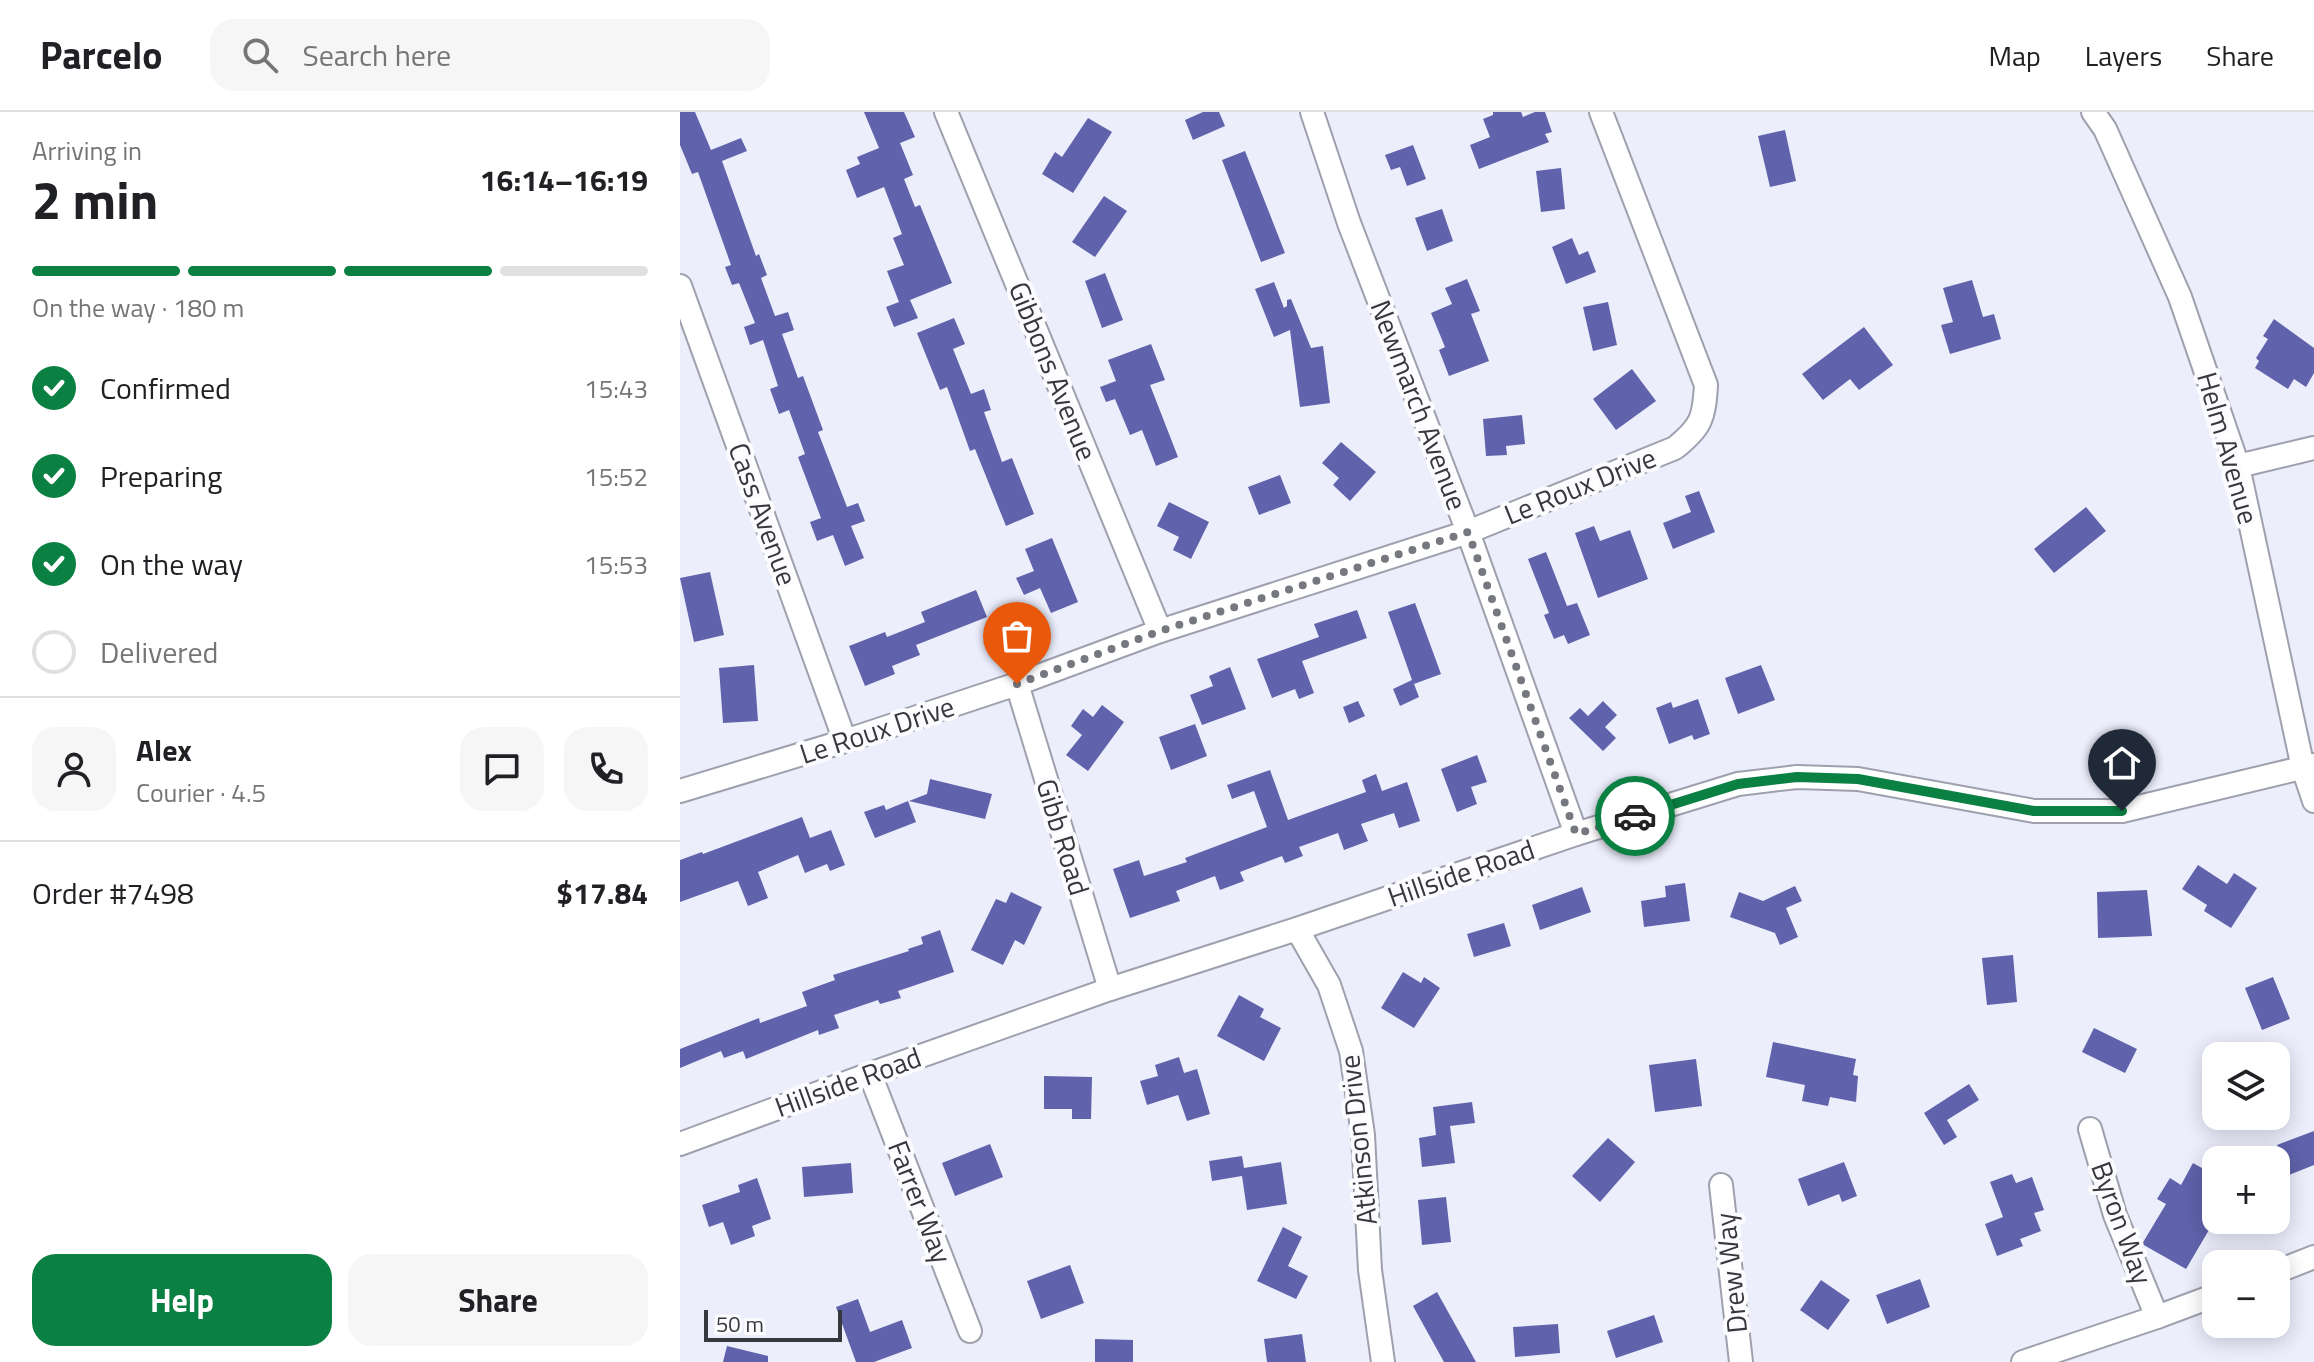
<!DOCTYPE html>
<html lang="en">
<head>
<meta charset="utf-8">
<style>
  :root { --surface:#fff; --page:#f6f6f6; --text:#202124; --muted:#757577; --line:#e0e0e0; --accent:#0b8043 }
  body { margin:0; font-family:"Titillium Web",sans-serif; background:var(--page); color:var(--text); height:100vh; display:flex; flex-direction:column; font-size:30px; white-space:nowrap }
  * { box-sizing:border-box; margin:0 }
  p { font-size:26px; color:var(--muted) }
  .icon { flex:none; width:44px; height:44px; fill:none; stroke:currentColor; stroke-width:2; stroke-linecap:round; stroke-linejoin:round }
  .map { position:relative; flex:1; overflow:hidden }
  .panel { display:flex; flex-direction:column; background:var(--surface); width:680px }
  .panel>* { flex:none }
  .buttons { position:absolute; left:1522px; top:930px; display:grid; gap:16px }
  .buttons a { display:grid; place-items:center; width:88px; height:88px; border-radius:16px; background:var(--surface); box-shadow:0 4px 20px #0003; font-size:40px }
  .scale { position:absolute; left:24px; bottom:20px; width:138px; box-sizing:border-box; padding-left:8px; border:4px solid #37383d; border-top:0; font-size:22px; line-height:28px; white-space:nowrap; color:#37383d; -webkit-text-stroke:6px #fcfcff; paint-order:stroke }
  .pin { position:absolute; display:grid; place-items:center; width:68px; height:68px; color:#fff; margin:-82px -34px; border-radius:50% 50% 50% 0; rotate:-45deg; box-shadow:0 0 8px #0007 }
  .pin .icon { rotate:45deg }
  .courier { position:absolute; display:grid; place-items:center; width:80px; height:80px; margin:-40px; border:6px solid #0b8043; border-radius:50%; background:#fff; color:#222; box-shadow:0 2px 10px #0007 }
  .overview em { font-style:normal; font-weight:700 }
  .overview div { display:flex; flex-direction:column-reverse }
  .overview { display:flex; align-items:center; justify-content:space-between; height:136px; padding:0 32px }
  h1 { font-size:52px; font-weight:700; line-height:60px }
  .bar { display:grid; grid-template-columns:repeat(4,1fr); gap:12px 8px; align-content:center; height:96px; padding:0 32px }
  .bar i { height:10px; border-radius:6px; background:var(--line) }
  .bar .on { background:var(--accent) }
  .bar p { grid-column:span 4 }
  .line { display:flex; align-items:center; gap:20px; padding:0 32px; border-top:2px solid var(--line) }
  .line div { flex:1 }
  .round { display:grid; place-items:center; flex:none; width:84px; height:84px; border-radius:24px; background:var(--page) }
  ol { padding:0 32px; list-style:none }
  li { display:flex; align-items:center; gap:24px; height:88px }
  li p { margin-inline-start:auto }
  li .icon { padding:8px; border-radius:50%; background:var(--accent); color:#fff; stroke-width:4 }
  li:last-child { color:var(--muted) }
  li i { width:44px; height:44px; border:4px solid var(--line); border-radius:50% }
  .primary-button { display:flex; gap:16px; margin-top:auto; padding:16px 32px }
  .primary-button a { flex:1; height:92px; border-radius:24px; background:var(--accent); color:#fff; font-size:32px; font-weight:700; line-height:92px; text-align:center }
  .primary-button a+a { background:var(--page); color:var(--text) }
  header { display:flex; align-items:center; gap:48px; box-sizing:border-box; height:112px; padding:0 40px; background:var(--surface); border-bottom:2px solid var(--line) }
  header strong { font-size:38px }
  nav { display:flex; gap:44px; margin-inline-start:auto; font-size:28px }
  .search { width:560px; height:72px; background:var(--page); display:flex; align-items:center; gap:20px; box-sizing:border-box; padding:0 28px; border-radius:24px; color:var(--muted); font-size:30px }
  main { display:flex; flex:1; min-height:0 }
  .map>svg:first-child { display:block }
  .building { fill:#6062ab }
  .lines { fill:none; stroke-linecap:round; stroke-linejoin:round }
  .street-casing { stroke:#9fa0ae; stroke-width:26 }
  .street { stroke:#fff; stroke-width:22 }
  .done { stroke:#767880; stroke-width:8; stroke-dasharray:0 14.4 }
  .route { stroke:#0b8043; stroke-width:10 }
  .labels { text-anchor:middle; stroke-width:8; stroke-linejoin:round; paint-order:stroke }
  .street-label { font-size:28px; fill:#37383d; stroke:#fcfcff }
</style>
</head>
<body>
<header>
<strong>Parcelo</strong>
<div class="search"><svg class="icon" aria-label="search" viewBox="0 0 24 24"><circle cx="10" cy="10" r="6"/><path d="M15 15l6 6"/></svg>Search here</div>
<nav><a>Map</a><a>Layers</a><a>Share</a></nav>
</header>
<main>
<section class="panel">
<div class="overview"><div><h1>2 min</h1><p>Arriving in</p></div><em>16:14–16:19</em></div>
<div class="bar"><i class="on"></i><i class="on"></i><i class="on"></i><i></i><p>On the way · 180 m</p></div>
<ol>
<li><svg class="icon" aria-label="check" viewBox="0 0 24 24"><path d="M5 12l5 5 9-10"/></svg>Confirmed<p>15:43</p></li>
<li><svg class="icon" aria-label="check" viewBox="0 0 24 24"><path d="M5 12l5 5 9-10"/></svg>Preparing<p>15:52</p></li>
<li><svg class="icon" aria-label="check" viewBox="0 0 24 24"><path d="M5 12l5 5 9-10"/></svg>On the way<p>15:53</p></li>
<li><i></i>Delivered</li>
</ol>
<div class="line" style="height:144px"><a class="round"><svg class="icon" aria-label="person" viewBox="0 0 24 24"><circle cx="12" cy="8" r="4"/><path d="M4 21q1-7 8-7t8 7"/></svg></a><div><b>Alex</b><p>Courier · 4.5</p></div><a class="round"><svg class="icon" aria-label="chat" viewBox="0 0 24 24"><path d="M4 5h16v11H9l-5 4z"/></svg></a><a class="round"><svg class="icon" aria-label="phone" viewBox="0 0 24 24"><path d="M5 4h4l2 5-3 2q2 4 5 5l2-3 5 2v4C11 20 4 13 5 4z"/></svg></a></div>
<div class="line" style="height:104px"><div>Order #7498</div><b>$17.84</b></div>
<div class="primary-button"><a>Help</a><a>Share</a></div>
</section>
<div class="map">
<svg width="1634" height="1250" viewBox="0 0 1634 1250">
  <rect width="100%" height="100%" fill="#eceefc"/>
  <!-- building -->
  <g class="building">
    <path d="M0 0H15L31 38 61 26 67 39 42 49 76 144 79 142 87 163 81 166 95 204 108 200 114 218 102 222 118 266 123 264 143 318 138 320 167 395 178 391 185 409 171 414 184 446 165 454 153 423 137 429 130 410 141 406 118 345 125 342 109 298 99 302 90 277 98 274 83 228 70 233 64 215 75 211 59 171 52 173 45 155 51 153 18 60 12 62 0 33Z"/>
    <path d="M184 0H224L235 25 220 31 233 63 224 67 235 95 240 93 272 171 230 188 238 206 214 215 206 195 219 190 207 159 224 153 213 126 222 122 204 75 177 86 166 58 180 52 177 45 199 36Z"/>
    <path d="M523 0H539L545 14 513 28 505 8Z"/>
    <path d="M813 0H841L843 5 855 0H865L872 20 865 22 869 30 799 57 790 33 810 25 803 7 813 3Z"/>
    <path d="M408 6 432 20 393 81 362 62 375 40 382 45Z"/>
    <path d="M1105 18 1116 69 1090 75 1078 24Z"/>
    <path d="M733 33 746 67 727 74 720 55 711 58 705 43Z"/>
    <path d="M565 39 605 141 581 150 542 48Z"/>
    <path d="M881 56 885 97 861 100 856 59Z"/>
    <path d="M424 84 447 99 415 145 392 130Z"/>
    <path d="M762 97 773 129 747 139 735 106Z"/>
    <path d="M892 126 899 143 908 139 916 160 886 172 872 135Z"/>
    <path d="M425 161 443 208 422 216 405 169Z"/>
    <path d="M787 167 800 199 791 202 809 249 769 264 759 238 765 235 751 201 772 192 765 176Z"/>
    <path d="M1292 168 1303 205 1314 202 1321 227 1270 242 1261 213 1273 210 1263 176Z"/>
    <path d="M594 170 604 196 607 194V188L611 187 631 236 643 234 650 291 620 295 610 218 594 225 575 177Z"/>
    <path d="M928 190 937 233 913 239 903 195Z"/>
    <path d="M274 206 285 232 273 237 291 282 304 277 311 298 304 300 322 350 332 346 354 402 326 414 295 337 290 339 267 275 260 278 237 221Z"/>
    <path d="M1594 207 1634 236V261L1626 275 1614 267 1608 277 1575 256 1579 249 1576 246 1588 227 1583 224Z"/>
    <path d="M1184 215 1213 253 1179 278 1170 267 1143 288 1122 262Z"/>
    <path d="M471 232 485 268 470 273 498 345 476 354 462 318 450 323 435 287 426 290 420 275 436 269 428 248Z"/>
    <path d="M952 257 976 289 936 318 913 287Z"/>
    <path d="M842 303 845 332 826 334 827 343 806 344 803 307Z"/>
    <path d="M661 330 696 360 670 389 653 373 659 366 642 351Z"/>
    <path d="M600 363 611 391 579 403 568 375Z"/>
    <path d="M1019 379 1035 420 993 437 983 411 1011 400 1005 384Z"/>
    <path d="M489 390 529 410 511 447 493 438 499 425 477 414Z"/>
    <path d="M1406 395 1426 419 1374 461 1354 437Z"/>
    <path d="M914 414 920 429 950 418 968 467 918 486 895 421Z"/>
    <path d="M372 426 398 490 371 501 360 476 344 483 336 466 354 459 345 437Z"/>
    <path d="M866 440 887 494 897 491 910 523 888 532 884 523 874 527 864 503 869 501 848 447Z"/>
    <path d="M30 460 44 523 14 530 0 466Z"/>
    <path d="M296 478 307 505 236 533 240 543 212 554 215 562 185 574 169 534 205 520 207 525 245 510 241 500Z"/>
    <path d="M735 491 761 562 734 572 739 585 720 594 713 577 732 568 708 500Z"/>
    <path d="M677 498 687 526 622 549 634 581 619 587 615 577 592 586 577 547 639 525 634 512Z"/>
    <path d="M74 553 78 609 43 611 39 556Z"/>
    <path d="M1081 553 1095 588 1058 602 1045 566Z"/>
    <path d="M550 555 566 597 522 613 510 583 533 574 529 564Z"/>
    <path d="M1018 587 1030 622 1014 628 1012 623 989 632 976 596 991 590 993 596Z"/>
    <path d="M678 589 685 604 669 611 663 595Z"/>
    <path d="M923 589 937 603 925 615 936 626 923 639 889 606 900 596 908 604Z"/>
    <path d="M422 593 444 610 408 659 386 643 402 623 391 614 403 597 413 605Z"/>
    <path d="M515 612 527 644 491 658 479 625Z"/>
    <path d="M797 643 807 670 791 675 797 692 777 700 761 657Z"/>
    <path d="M590 658 608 708 686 680 682 668 696 662 702 679 727 670 740 709 719 716 714 701 681 712 688 729 664 738 658 721 619 735 623 744 605 751 602 744 560 760 564 769 540 778 535 764 496 779 500 789 450 806 433 757 459 748 464 764 507 750 505 746 587 715 574 679 552 687 547 673Z"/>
    <path d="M250 667 312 682 305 707 229 689 247 682Z"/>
    <path d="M228 689 236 710 195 726 184 700 204 693 206 698Z"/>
    <path d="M122 705 130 726 151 718 165 753 150 759 147 752 125 761 118 743 78 760 88 786 68 794 58 769 0 790V748L22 740 23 742Z"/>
    <path d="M1518 753 1547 772 1554 761 1577 776 1551 816 1524 799 1527 793 1502 777Z"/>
    <path d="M1005 771 1010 809 964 815 961 789 986 785 985 774Z"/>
    <path d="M1115 774 1122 789 1106 796 1118 825 1100 833 1095 821 1050 805 1059 780 1083 789Z"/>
    <path d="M902 775 911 800 860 818 852 793Z"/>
    <path d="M1467 778 1472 824 1418 826 1417 780Z"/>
    <path d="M331 780 362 795 344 833 335 828 323 853 291 838 316 787 326 791Z"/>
    <path d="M824 811 831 834 794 845 787 822Z"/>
    <path d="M260 818 274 860 218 879 221 886 200 892 198 888 154 903 159 916 139 923 138 918 66 947 63 939 44 946 41 939 0 956V937L79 906 80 911 127 894 122 880 155 868 153 863 229 839 228 837 243 832 241 825Z"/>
    <path d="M1333 843 1337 890 1307 893 1302 846Z"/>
    <path d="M723 860 741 871 744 865 760 876 734 916 701 896Z"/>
    <path d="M1593 865 1610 907 1582 918 1565 876Z"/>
    <path d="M559 883 584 897 580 905 601 916 584 949 537 924Z"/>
    <path d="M1414 916 1457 937 1445 961 1402 940Z"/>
    <path d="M1093 930 1176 947 1173 963 1178 964 1176 990 1150 985 1148 994 1122 989 1125 973 1086 965Z"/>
    <path d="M499 945 504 961 517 957 530 1002 507 1009 498 983 467 993 460 969 478 964 475 953Z"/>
    <path d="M1016 947 1022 994 975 1000 969 953Z"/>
    <path d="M364 964 412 965 411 1007H392V997H364Z"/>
    <path d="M1289 972 1299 988 1267 1008 1277 1025 1264 1033 1244 1001Z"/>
    <path d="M792 990 795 1011 770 1014 775 1051 742 1055 739 1026 756 1023 753 995Z"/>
    <path d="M1634 1019V1053L1609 1063 1597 1033Z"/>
    <path d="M928 1026 955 1050 920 1090 892 1064Z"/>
    <path d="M310 1032 323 1065 275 1084 262 1051Z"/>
    <path d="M562 1044 564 1056 601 1050 607 1092 567 1098 562 1064 532 1069 529 1049Z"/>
    <path d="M1164 1050 1177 1084 1162 1090 1159 1082 1128 1094 1118 1067Z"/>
    <path d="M171 1051 173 1081 124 1085 122 1055Z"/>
    <path d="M1513 1051 1536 1064V1106L1506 1157 1462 1132 1486 1092 1477 1087 1490 1066 1501 1073Z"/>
    <path d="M1332 1062 1336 1071 1352 1065 1364 1098 1354 1101 1361 1119 1340 1127 1343 1134 1317 1144 1305 1112 1323 1105 1310 1070Z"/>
    <path d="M77 1066 91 1107 72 1114 75 1124 51 1133 43 1110 29 1115 22 1093 60 1080 58 1073Z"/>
    <path d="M766 1085 771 1130 742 1133 738 1088Z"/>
    <path d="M603 1115 622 1125 608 1154 628 1164 616 1187 577 1169Z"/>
    <path d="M390 1153 404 1191 361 1207 347 1169Z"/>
    <path d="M1240 1167 1250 1195 1207 1212 1196 1183Z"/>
    <path d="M1141 1168 1170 1188 1148 1218 1120 1198Z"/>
    <path d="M757 1180 796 1250H764L733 1194Z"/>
    <path d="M178 1187 190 1220 222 1208 232 1236 194 1250H176L156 1195Z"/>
    <path d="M974 1203 983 1230 936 1246 927 1219Z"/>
    <path d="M878 1212 880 1241 835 1245 833 1215Z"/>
    <path d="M622 1222 626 1250H587L584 1227Z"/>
    <path d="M415 1227 453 1228V1250H415Z"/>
    <path d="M47 1234 88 1244V1250H43Z"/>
  </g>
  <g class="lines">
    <defs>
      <g id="street">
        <path d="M266 0 480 519"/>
        <path d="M632 0 669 111 788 420 896 722"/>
        <path d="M1413 0 1425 17 1500 185 1558 354 1623 656 1634 689"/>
        <path d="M0 174 165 629"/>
        <path d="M1558 354 1634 336"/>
        <path d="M337 572 430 877"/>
        <path d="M0 679 165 629 337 572 480 519 788 420 995 336C1021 315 1024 307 1026 273L921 0"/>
        <path d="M617 817 649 873 671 939 683 1023 690 1158 703 1250"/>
        <path d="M190 962 290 1219"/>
        <path d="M1410 1017 1435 1103 1477 1205"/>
        <path d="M0 1032 190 962 430 877 617 817 896 722 1058 672 1117 665 1178 667 1354 699H1442L1634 653"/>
        <path d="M1041 1073 1061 1250"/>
        <path d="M1596 1160 1634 1145"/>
        <path d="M1343 1250 1477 1205 1536 1183"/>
      </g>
    </defs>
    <!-- street casing -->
    <use href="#street" class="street-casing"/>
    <!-- street -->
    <use href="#street" class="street"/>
  </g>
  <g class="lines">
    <!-- done -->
    <path class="done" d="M337 572 480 519 788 420 896 722 955 704"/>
    <!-- route -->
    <path class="route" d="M955 704 1058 672 1117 665 1178 667 1354 699H1442"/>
  </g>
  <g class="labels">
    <!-- street labels -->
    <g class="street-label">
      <text transform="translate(373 259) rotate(68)" y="10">Gibbons Avenue</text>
      <text transform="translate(739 293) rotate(69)" y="10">Newmarch Avenue</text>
      <text transform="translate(1548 336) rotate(74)" y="10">Helm Avenue</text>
      <text transform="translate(900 374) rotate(-22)" y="10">Le Roux Drive</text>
      <text transform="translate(83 402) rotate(70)" y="10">Cass Avenue</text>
      <text transform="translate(197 618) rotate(-18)" y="10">Le Roux Drive</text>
      <text transform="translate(383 725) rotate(73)" y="10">Gibb Road</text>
      <text transform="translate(781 761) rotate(-19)" y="10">Hillside Road</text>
      <text transform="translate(168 970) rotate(-20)" y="10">Hillside Road</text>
      <text transform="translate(678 1028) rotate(-96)" y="10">Atkinson Drive</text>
      <text transform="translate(240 1090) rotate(69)" y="10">Farrer Way</text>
      <text transform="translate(1442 1111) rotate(70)" y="10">Byron Way</text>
      <text transform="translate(1051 1161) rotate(-96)" y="10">Drew Way</text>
    </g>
  </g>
</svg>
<div class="buttons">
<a><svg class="icon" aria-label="layers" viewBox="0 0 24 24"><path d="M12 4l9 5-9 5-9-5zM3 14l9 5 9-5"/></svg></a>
<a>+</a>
<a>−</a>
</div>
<div class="scale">50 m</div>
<div class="pin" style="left:337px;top:572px;background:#ea580c"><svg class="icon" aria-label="bag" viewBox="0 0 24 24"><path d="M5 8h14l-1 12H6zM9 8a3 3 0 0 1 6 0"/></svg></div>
<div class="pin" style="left:1442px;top:699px;background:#1f2937"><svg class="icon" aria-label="home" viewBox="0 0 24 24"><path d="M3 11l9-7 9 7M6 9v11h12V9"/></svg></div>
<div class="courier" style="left:955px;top:704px"><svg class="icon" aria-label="car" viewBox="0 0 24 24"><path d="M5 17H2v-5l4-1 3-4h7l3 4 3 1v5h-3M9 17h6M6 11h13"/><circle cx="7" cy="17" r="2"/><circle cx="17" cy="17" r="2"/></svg></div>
</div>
</main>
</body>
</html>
